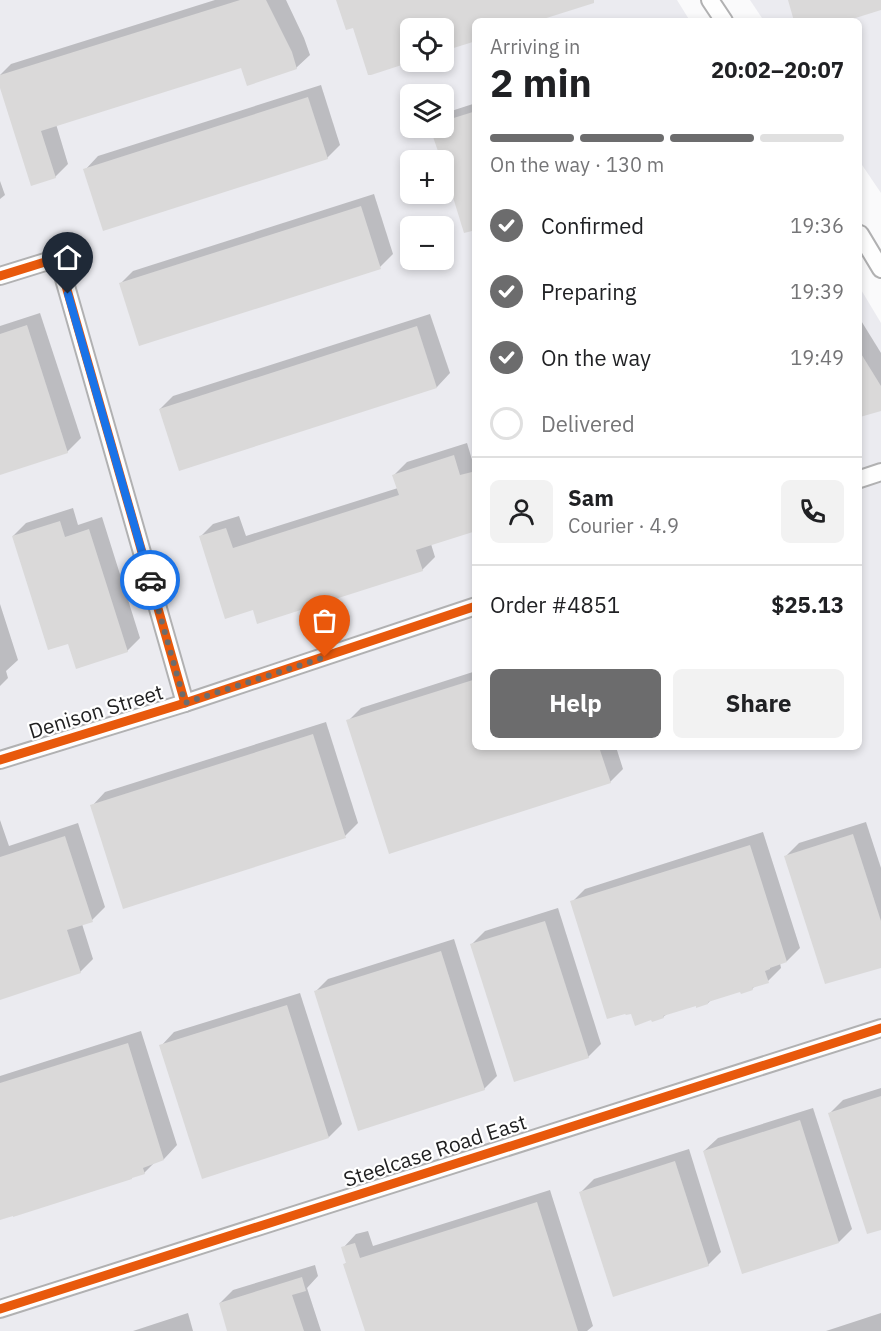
<!DOCTYPE html>
<html lang="en">
<head>
<meta charset="utf-8">
<style>
  :root { --surface:#fff; --page:#f2f2f2; --text:#202124; --muted:#757577; --line:#e0e0e0; --accent:#6c6c6d }
  body { margin:0; font-family:"IBM Plex Sans",sans-serif; background:var(--page); color:var(--text); height:100vh; display:flex; flex-direction:column; font-size:22px; white-space:nowrap }
  * { box-sizing:border-box; margin:0 }
  p { font-size:20px; color:var(--muted) }
  .icon { flex:none; width:33px; height:33px; fill:none; stroke:currentColor; stroke-width:2; stroke-linecap:round; stroke-linejoin:round }
  .map { position:relative; flex:1; overflow:hidden }
  .drawer { position:absolute; left:472px; top:18px; width:390px; height:732px; display:flex; flex-direction:column; background:var(--surface); border-radius:9px; box-shadow:0 3px 9px #0003 }
  .drawer>* { flex:none }
  .controls { position:absolute; left:400px; top:18px; display:grid; gap:12px }
  .controls a { display:grid; place-items:center; width:54px; height:54px; border-radius:9px; background:var(--surface); box-shadow:0 3px 9px #0003; font-size:30px }
  .pin { position:absolute; display:grid; place-items:center; width:51px; height:51px; color:#fff; margin:-62px -26px; border-radius:50% 50% 50% 0; rotate:-45deg; box-shadow:0 0 6px #0007 }
  .pin .icon { rotate:45deg }
  .courier { position:absolute; display:grid; place-items:center; width:60px; height:60px; margin:-30px; border:4px solid #1a73e8; border-radius:50%; background:#fff; color:#222; box-shadow:0 2px 8px #0007 }
  .overview em { font-style:normal; font-weight:700 }
  .overview div { display:flex; flex-direction:column-reverse }
  .overview { display:flex; align-items:center; justify-content:space-between; height:102px; padding:0 18px }
  h1 { font-size:39px; font-weight:700; line-height:45px }
  .bar { display:grid; grid-template-columns:repeat(4,1fr); gap:9px 6px; align-content:center; height:72px; padding:0 18px }
  .bar i { height:8px; border-radius:4px; background:var(--line) }
  .bar .current { background:var(--accent) }
  .bar p { grid-column:span 4 }
  .line { display:flex; align-items:center; gap:15px; padding:0 18px; border-top:2px solid var(--line) }
  .line div { flex:1 }
  .round { display:grid; place-items:center; flex:none; width:63px; height:63px; border-radius:9px; background:var(--page) }
  ol { padding:0 18px; list-style:none }
  li { display:flex; align-items:center; gap:18px; height:66px }
  li p { margin-inline-start:auto }
  li .icon { padding:6px; border-radius:50%; background:var(--accent); color:#fff; stroke-width:4 }
  li:last-child { color:var(--muted) }
  li i { width:33px; height:33px; border:3px solid var(--line); border-radius:50% }
  .button { display:flex; gap:12px; margin-top:auto; padding:12px 18px }
  .button a { flex:1; height:69px; border-radius:9px; background:var(--accent); color:#fff; font-size:24px; font-weight:700; line-height:69px; text-align:center }
  .button a+a { background:var(--page); color:var(--text) }
  .map>svg:first-child { display:block }
  .built { fill:#ebebf0; fill-rule:evenodd }
  .shadow { fill:#0003 }
  .building { fill:#dad9d9 }
  .lines { fill:none; stroke-linecap:round; stroke-linejoin:round }
  .minor-casing { stroke:#b1b1b2; stroke-width:20 }
  .minor { stroke:#fefefe; stroke-width:16 }
  .cycleway-casing { stroke:#fff; stroke-width:13 }
  .cycleway { stroke:#e8590c; stroke-width:9 }
  .done { stroke:#6c6c6d; stroke-width:6; stroke-dasharray:0 10.8 }
  .route { stroke:#1a73e8; stroke-width:8 }
  .labels { text-anchor:middle; stroke-width:4.5; stroke-linejoin:round; paint-order:stroke }
  .street-label { font-size:21px; fill:#1f1f20; stroke:#fff }
</style>
</head>
<body>
<div class="map">
<svg width="881" height="1331" viewBox="0 0 881 1331">
  <rect width="100%" height="100%" fill="#fafafb"/>
  <!-- built -->
  <g class="built">
    <path d="M0 0H677L690 21H476V747H860V288L881 323V1331H0ZM411 28H444V62H411ZM411 94H444V128H411ZM411 160H444V194H411ZM411 226H444V260H411Z"/>
    <path d="M750 0H881V193L860 162V21H764Z"/>
  </g>
  <!-- shadow -->
  <g class="shadow">
    <path d="M215 0H286L304 38 310 55 296 68 242 66 56 124 68 164 55 177 0 83V75L11 64Z"/>
    <path d="M321 85 340 145 327 158 85 170 98 156Z"/>
    <path d="M476 103V228L449 180 444 176V160H443L432 128H444L445 113Z"/>
    <path d="M0 181 5 195 0 199Z"/>
    <path d="M374 194 393 254 380 267 120 284 133 271Z"/>
    <path d="M40 313 81 438 67 452 0 473V326Z"/>
    <path d="M430 314 450 373 437 387 180 469 160 409 173 396Z"/>
    <path d="M860 319 881 353V409L860 416Z"/>
    <path d="M467 443 473 463H476V530L431 544 435 557 422 570 254 608 200 537 213 524 239 516 246 536 398 488 394 475 407 462Z"/>
    <path d="M73 508 78 525 102 517 140 638 127 651 68 642 13 536 26 523Z"/>
    <path d="M0 604 18 660 6 671 8 678 0 686Z"/>
    <path d="M476 671V747H616L623 769 610 782 348 721 361 708Z"/>
    <path d="M326 722 358 823 345 836 92 806 105 792Z"/>
    <path d="M0 820 9 846 78 823 105 907 92 920 82 924 93 959 80 972 0 998Z"/>
    <path d="M866 822 881 868V966L786 856 799 843Z"/>
    <path d="M763 832 800 948 787 961 780 963 781 968 768 981 756 985 752 989 742 992 741 990 711 1000 708 1003 697 1004 667 1014 663 1017 632 1012 572 902 585 889Z"/>
    <path d="M558 908 601 1044 588 1057 472 944 485 931Z"/>
    <path d="M454 939 497 1076 484 1089 315 992 328 979Z"/>
    <path d="M300 993 342 1124 329 1137 161 1046 174 1032Z"/>
    <path d="M141 1031 177 1145 164 1159 155 1162 144 1173 0 1218V1076Z"/>
    <path d="M881 1088V1228L830 1113 843 1100Z"/>
    <path d="M813 1108 852 1229 839 1242 704 1151 718 1138Z"/>
    <path d="M689 1149 721 1252 708 1265 581 1192 594 1179Z"/>
    <path d="M550 1190 593 1326 587 1331H366L345 1264 347 1262 343 1248 356 1234 368 1231 373 1246Z"/>
    <path d="M315 1265 318 1276 307 1288 321 1331H229L220 1303 233 1290Z"/>
    <path d="M188 1313 193 1331H133Z"/>
    <path d="M881 1313V1331H826Z"/>
  </g>
  <!-- building -->
  <g class="building">
    <path d="M240 0H266L292 52 297 69 247 86 241 68 41 131 56 178 31 186 0 88V75Z"/>
    <path d="M336 0H594V3L537 21H476V41L444 51V28H411V62L371 75H368L353 28 346 30Z"/>
    <path d="M788 0H881V10L846 21H794Z"/>
    <path d="M308 97 328 159 103 231 83 169Z"/>
    <path d="M476 111V230L464 233 448 181 444 179V160H441L430 128H444V121Z"/>
    <path d="M361 206 381 269 139 346 119 283Z"/>
    <path d="M27 325 68 453 0 475V334Z"/>
    <path d="M417 326 437 388 179 471 159 409Z"/>
    <path d="M860 352 881 386V411L860 417Z"/>
    <path d="M454 455 460 475 476 471V531L416 550 423 571 257 624 253 610 225 619 199 536 226 528 233 548 399 495 392 475Z"/>
    <path d="M60 521 65 537 89 529 128 652 76 669 68 644 48 650 12 536Z"/>
    <path d="M476 679V747H599L611 783 389 854 346 720Z"/>
    <path d="M313 734 346 838 123 909 90 805Z"/>
    <path d="M853 834 881 921V968L825 984 784 856Z"/>
    <path d="M65 836 93 922 67 930 81 973 0 1000V857Z"/>
    <path d="M750 845 787 962 770 968V969L765 971 769 983 752 988 753 990 741 994 740 992 708 1002V1004L696 1008V1006L663 1016 664 1018 652 1022 651 1020 635 1026 631 1014 626 1015 625 1014 607 1019 570 901Z"/>
    <path d="M545 921 589 1058 514 1082 470 944Z"/>
    <path d="M441 951 485 1090 358 1131 314 991Z"/>
    <path d="M287 1005 329 1138 202 1179 159 1045Z"/>
    <path d="M128 1043 164 1160 143 1168 145 1174 132 1178V1179L13 1217V1216L0 1220V1083Z"/>
    <path d="M881 1096V1230L867 1234 828 1113Z"/>
    <path d="M800 1120 839 1243 742 1274 703 1151Z"/>
    <path d="M675 1161 709 1266 613 1297 579 1192Z"/>
    <path d="M537 1202 578 1331H365L343 1264 346 1263 341 1247 355 1243 360 1258Z"/>
    <path d="M302 1277 306 1291 292 1295 304 1331H227L219 1303Z"/>
  </g>
  <g class="lines">
    <defs>
      <g id="minor">
        <path d="M710 0 724 21"/>
        <path d="M860 234 881 269"/>
        <path d="M0 276 58 258 185 703"/>
        <path d="M860 479 881 472"/>
        <path d="M0 760 185 703 476 606"/>
        <path d="M0 1309 881 1028"/>
      </g>
    </defs>
    <!-- minor casing -->
    <use href="#minor" class="minor-casing"/>
    <!-- minor -->
    <use href="#minor" class="minor"/>
    <defs>
      <g id="cycleway">
        <path d="M0 276 58 258 185 703"/>
        <path d="M0 760 185 703 476 606"/>
        <path d="M0 1309 881 1028"/>
      </g>
    </defs>
    <!-- cycleway casing -->
    <use href="#cycleway" class="cycleway-casing"/>
    <!-- cycleway -->
    <use href="#cycleway" class="cycleway"/>
  </g>
  <g class="lines">
    <!-- done -->
    <path class="done" d="M150 580 185 703 325 657"/>
    <!-- route -->
    <path class="route" d="M68 294 150 580"/>
  </g>
  <g class="labels">
    <!-- street labels -->
    <g class="street-label">
      <text transform="translate(96 712) rotate(-17)" y="7">Denison Street</text>
      <text transform="translate(435 1151) rotate(-18)" y="7">Steelcase Road East</text>
    </g>
  </g>
</svg>
<div class="controls">
<a><svg class="icon" aria-label="locate" viewBox="0 0 24 24"><circle cx="12" cy="12" r="6"/><path d="M12 2v4M12 18v4M2 12h4M18 12h4"/></svg></a>
<a><svg class="icon" aria-label="layers" viewBox="0 0 24 24"><path d="M12 4l9 5-9 5-9-5zM3 14l9 5 9-5"/></svg></a>
<a>+</a>
<a>−</a>
</div>
<div class="pin" style="left:325px;top:657px;background:#ea580c"><svg class="icon" aria-label="bag" viewBox="0 0 24 24"><path d="M5 8h14l-1 12H6zM9 8a3 3 0 0 1 6 0"/></svg></div>
<div class="pin" style="left:68px;top:294px;background:#1f2937"><svg class="icon" aria-label="home" viewBox="0 0 24 24"><path d="M3 11l9-7 9 7M6 9v11h12V9"/></svg></div>
<div class="courier" style="left:150px;top:580px"><svg class="icon" aria-label="car" viewBox="0 0 24 24"><path d="M5 17H2v-5l4-1 3-4h7l3 4 3 1v5h-3M9 17h6M6 11h13"/><circle cx="7" cy="17" r="2"/><circle cx="17" cy="17" r="2"/></svg></div>
<section class="drawer">
<div class="overview"><div><h1>2 min</h1><p>Arriving in</p></div><em>20:02–20:07</em></div>
<div class="bar"><i class="current"></i><i class="current"></i><i class="current"></i><i></i><p>On the way · 130 m</p></div>
<ol>
<li><svg class="icon" aria-label="check" viewBox="0 0 24 24"><path d="M5 12l5 5 9-10"/></svg>Confirmed<p>19:36</p></li>
<li><svg class="icon" aria-label="check" viewBox="0 0 24 24"><path d="M5 12l5 5 9-10"/></svg>Preparing<p>19:39</p></li>
<li><svg class="icon" aria-label="check" viewBox="0 0 24 24"><path d="M5 12l5 5 9-10"/></svg>On the way<p>19:49</p></li>
<li><i></i>Delivered</li>
</ol>
<div class="line" style="height:108px"><a class="round"><svg class="icon" aria-label="person" viewBox="0 0 24 24"><circle cx="12" cy="8" r="4"/><path d="M4 21q1-7 8-7t8 7"/></svg></a><div><b>Sam</b><p>Courier · 4.9</p></div><a class="round"><svg class="icon" aria-label="phone" viewBox="0 0 24 24"><path d="M5 4h4l2 5-3 2q2 4 5 5l2-3 5 2v4C11 20 4 13 5 4z"/></svg></a></div>
<div class="line" style="height:78px"><div>Order #4851</div><b>$25.13</b></div>
<div class="button"><a>Help</a><a>Share</a></div>
</section>
</div>
</body>
</html>
